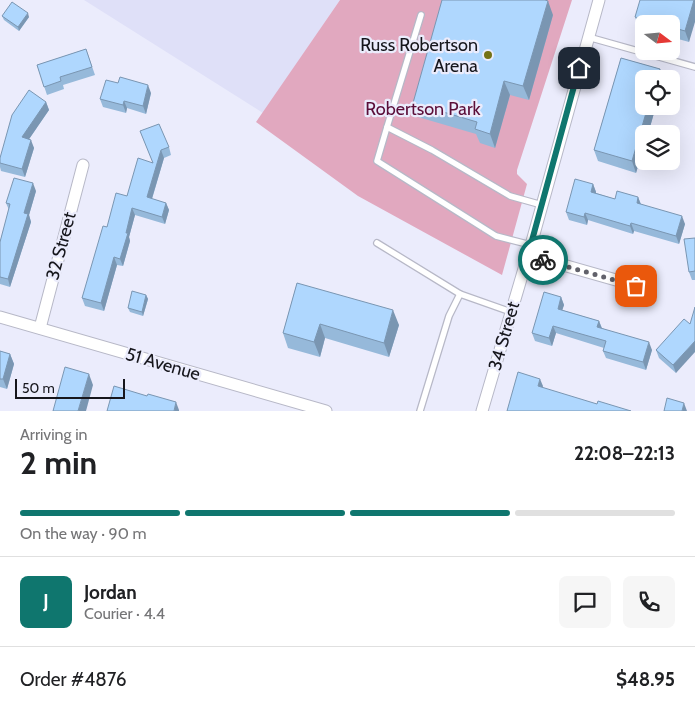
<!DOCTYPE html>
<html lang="en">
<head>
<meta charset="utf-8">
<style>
  :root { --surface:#fff; --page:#f6f6f6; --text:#202124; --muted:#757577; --line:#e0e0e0; --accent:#0f766e }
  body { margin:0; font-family:Cabin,sans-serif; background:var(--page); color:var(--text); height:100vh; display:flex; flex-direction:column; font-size:19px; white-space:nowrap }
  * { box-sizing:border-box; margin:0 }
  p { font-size:16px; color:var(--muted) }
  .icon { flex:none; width:28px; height:28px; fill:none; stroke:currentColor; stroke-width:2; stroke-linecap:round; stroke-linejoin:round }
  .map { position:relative; height:411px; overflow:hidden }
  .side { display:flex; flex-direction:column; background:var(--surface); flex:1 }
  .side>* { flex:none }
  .needle { width:32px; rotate:106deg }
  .tools { position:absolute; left:635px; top:15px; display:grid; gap:10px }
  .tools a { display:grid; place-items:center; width:45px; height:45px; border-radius:8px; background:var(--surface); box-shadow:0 5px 20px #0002; font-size:25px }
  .scale { position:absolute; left:15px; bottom:12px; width:110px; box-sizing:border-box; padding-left:5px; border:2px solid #16161c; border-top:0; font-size:14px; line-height:18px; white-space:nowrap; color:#16161c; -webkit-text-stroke:4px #ebecfc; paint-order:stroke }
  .pin { position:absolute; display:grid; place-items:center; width:42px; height:42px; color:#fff; margin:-21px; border-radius:10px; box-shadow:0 2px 8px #0006 }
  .courier { position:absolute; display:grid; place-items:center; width:50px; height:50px; margin:-25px; border:4px solid #0f766e; border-radius:50%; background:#fff; color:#222; box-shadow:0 1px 6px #0007 }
  .overview em { font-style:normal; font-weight:700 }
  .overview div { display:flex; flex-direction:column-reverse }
  .overview { display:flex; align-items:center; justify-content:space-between; height:85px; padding:0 20px }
  h1 { font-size:32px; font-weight:700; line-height:38px }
  .bar { display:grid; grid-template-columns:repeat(4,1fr); gap:8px 5px; align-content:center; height:60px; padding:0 20px }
  .bar i { height:6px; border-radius:4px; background:var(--line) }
  .bar .active { background:var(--accent) }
  .bar p { grid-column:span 4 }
  .line { display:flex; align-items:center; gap:12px; padding:0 20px; border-top:1px solid var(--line) }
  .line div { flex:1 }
  .round { display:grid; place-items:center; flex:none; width:52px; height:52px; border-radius:8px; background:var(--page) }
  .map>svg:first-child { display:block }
  .built { fill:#dfe0f8 }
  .green { fill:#e1a8bf }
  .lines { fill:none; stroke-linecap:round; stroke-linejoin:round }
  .service-casing { stroke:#b7b8c7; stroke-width:8 }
  .minor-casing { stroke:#b7b8c7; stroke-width:13 }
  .service { stroke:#fff; stroke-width:5.5 }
  .minor { stroke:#fff; stroke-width:11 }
  .wall { fill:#96b9da }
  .shaded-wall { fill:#7a96b2 }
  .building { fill:#afd7fe; stroke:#7a96b2 }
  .done { stroke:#61616a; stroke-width:5; stroke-dasharray:0 9 }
  .route { stroke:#0f766e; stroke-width:6 }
  .poi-dot { fill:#747216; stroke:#ebecfc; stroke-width:2 }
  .labels { text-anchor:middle; stroke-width:4.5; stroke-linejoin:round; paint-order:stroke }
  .poi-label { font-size:18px; fill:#16161c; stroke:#ebecfc; text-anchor:end }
  .park-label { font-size:18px; fill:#5b0e39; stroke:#ebecfc }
  .street-label { font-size:18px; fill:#16161c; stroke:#ebecfc }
</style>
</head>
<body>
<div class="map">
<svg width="695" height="411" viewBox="0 0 695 411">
  <rect width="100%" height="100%" fill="#ebecfc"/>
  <!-- built -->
  <path class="built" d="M84 0H340L263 113Z"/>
  <!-- green -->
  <path class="green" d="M340 0H572L517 170V174L527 184 502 275 358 196 256 122Z"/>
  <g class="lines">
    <defs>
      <g id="service">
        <path d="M588 37 695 67"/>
        <path d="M387 127 421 15"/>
        <path d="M377 243 460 294"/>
        <path d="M531 245 496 236 377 161 387 127 432 150 510 196 542 205"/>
        <path d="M420 411 449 316 460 294 511 312"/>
      </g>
      <g id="minor">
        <path d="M528 255 637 286"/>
        <path d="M0 317 326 411"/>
        <path d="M40 328 83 165"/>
        <path d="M482 411 531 245 599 0"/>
      </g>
    </defs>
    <!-- service casing -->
    <use href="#service" class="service-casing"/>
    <!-- minor casing -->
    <use href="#minor" class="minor-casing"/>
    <!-- service -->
    <use href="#service" class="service"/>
    <!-- minor -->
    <use href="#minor" class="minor"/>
  </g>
  <!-- wall -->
  <g class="wall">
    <path d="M695 0 689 42 671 37V24H644V29L639 28 635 17Z"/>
    <path d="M553 15 529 100 510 95 495 148 480 143 476 134 418 117 413 103Z"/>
    <path d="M2 16 29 17 19 31 4 20Z"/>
    <path d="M86 49 95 75 63 85 64 89 47 95 37 65Z"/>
    <path d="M621 58 660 69 663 79H644V106H656L648 134H644V146L636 173 598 161 594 150Z"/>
    <path d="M151 93 146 114 127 108 126 113 103 107 100 99Z"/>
    <path d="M46 102 49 110 29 139 34 148 25 177 1 171 0 167V158Z"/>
    <path d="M140 131 169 147 171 155 164 158 152 199 166 203 169 210 165 224 135 215 129 237 130 241 123 266 117 265 104 311 85 306 82 298 107 227 127 196 153 162Z"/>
    <path d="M593 184 596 192V193L615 199 638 197 641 204 685 224 679 244 634 231 633 234 588 220 587 225 569 220 566 212Z"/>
    <path d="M36 191 29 215 31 222 10 287 0 284V242L9 210 6 203Z"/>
    <path d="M695 238V280H692L689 272Z"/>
    <path d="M297 283 399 325 389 357 325 338 320 357 288 348 283 333Z"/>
    <path d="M146 295 148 299 143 316 130 312 128 308Z"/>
    <path d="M561 297 564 305 562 310 599 321 602 328 652 350 646 370 606 358 603 351 604 348 556 333 552 346 535 341 532 333Z"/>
    <path d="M690 324 676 373 659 358 656 350Z"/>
    <path d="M0 351 10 354 14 364 7 389 0 387Z"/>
  </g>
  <!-- shaded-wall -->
  <g class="shaded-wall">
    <path d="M694 0H695V22L689 42 685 31Z"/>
    <path d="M548 1 553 15 529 100 523 86Z"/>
    <path d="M28 13 29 17 19 31 18 27Z"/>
    <path d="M660 69 663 79H657Z"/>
    <path d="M504 81 510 95 495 148 490 134Z"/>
    <path d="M148 85 151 93 146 114 143 106Z"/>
    <path d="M124 101 127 108 126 113 123 105Z"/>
    <path d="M46 102 49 110 25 145 22 137Z"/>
    <path d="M648 106H656L648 134H644V146L636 173 632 161Z"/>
    <path d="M31 140 34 148 25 177 22 169Z"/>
    <path d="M161 150 164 158 150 205 147 197Z"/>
    <path d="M33 183 36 191 29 215 31 222 10 287 8 279 24 213Z"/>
    <path d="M593 184 596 192 594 200 591 192Z"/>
    <path d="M638 197 641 205 637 203Z"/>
    <path d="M166 203 169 210 165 224 162 217Z"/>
    <path d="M132 208 135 215 129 237 130 241 123 266 120 259 126 233Z"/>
    <path d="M585 213 588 220 587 225 584 217Z"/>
    <path d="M682 216 685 224 679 244 676 236Z"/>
    <path d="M631 223 634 231 633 234 630 226Z"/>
    <path d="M114 257 117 265 104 311 101 303Z"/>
    <path d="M146 295 148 299 143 316 142 312Z"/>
    <path d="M561 297 564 305 560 317 558 309Z"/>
    <path d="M393 310 399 325 389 357 384 343Z"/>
    <path d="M599 321 602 329 597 327Z"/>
    <path d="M320 324 325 338 320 357 314 342Z"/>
    <path d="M553 326 556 333 552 346 549 338Z"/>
    <path d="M695 341V352L676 373 673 365Z"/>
    <path d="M649 342 652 350 646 370 643 362Z"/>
    <path d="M10 354 14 364 7 389 3 379Z"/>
    <path d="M89 374 93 385 86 411H78Z"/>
    <path d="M540 379 543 386 541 394 538 386Z"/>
    <path d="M176 402 179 410V411H174Z"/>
    <path d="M684 403 687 411H682Z"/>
  </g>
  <!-- building -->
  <g class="building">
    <path d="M442 0H545L548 1 523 86 504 81 490 134 475 129 477 122 413 103Z"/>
    <path d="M640 0H694L685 31 671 27V24H659L635 17Z"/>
    <path d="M12 2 28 13 18 27 2 16Z"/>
    <path d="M86 49 92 67 60 77 61 81 44 87 37 65Z"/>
    <path d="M621 58 660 69 657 79H644V106H648L632 161 594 150Z"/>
    <path d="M120 77 148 85 143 106 124 101 123 105 100 99 106 80 118 83Z"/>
    <path d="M29 90 46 102 22 137 31 140 22 169 0 163V158L12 115Z"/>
    <path d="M159 124 169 147 161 150 147 197 166 203 162 217 132 208 126 233H128L120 259 114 257 101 303 82 298 103 226 107 227 116 193 127 196 138 158 153 163 140 131Z"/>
    <path d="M14 178 33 183 24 213 28 214 8 279 0 277V242L10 204 6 203Z"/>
    <path d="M575 179 593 184 591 192 615 199 617 191 638 197 637 203 682 216 676 236 631 223 630 226 585 213 584 217 566 212Z"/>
    <path d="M695 238V271L689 272 684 239Z"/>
    <path d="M297 283 393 310 384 343 320 324 314 342 283 333Z"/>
    <path d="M132 291 146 295 142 312 128 308Z"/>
    <path d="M544 292 561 297 558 309 599 321 597 327 649 342 643 362 603 351 606 341 553 326 549 338 532 333Z"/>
    <path d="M695 307V341L673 365 656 350 684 319 690 324Z"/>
    <path d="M0 351 10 354 3 379H0Z"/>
    <path d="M65 367 89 374 78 411H53Z"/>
    <path d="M518 372 540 379 538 386 597 404 598 401 631 411H507Z"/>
    <path d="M114 386 147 396 148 394 176 402 174 411H107Z"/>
    <path d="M667 398 684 403 682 411H664Z"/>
  </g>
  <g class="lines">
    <!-- done -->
    <path class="done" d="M543 260 636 286"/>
    <!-- route -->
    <path class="route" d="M543 260 528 255 579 68"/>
  </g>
  <!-- markers -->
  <circle class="poi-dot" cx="488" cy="55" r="5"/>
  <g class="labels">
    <!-- poi labels -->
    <g class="poi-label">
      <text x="478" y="51">Russ Robertson<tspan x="478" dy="21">Arena</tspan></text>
    </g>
    <!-- park labels -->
    <g class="park-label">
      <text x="423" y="115">Robertson Park</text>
    </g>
    <!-- street labels -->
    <g class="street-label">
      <text transform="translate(61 246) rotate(-75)" y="6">32 Street</text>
      <text transform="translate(504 336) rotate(-74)" y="6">34 Street</text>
      <text transform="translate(163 364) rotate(16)" y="6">51 Avenue</text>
    </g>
  </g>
</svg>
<div class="tools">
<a><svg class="needle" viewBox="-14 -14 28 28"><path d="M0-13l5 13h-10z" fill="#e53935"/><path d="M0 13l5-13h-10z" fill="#757577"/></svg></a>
<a><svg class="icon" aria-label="locate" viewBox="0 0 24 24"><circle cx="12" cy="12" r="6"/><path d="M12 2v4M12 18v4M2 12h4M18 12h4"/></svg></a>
<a><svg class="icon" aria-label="layers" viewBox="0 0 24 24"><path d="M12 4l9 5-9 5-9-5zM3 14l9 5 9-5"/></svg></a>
</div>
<div class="scale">50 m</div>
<div class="pin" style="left:636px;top:286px;background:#ea580c"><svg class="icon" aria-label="bag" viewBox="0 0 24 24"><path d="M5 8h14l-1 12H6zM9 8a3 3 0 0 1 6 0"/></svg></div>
<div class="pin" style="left:579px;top:68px;background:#1f2937"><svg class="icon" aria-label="home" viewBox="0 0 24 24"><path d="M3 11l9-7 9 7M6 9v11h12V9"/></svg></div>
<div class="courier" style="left:543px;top:260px"><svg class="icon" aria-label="bike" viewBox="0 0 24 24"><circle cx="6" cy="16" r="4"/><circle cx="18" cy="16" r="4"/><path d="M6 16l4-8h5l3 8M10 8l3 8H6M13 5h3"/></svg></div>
</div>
<section class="side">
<div class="overview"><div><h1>2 min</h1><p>Arriving in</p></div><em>22:08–22:13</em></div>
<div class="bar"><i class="active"></i><i class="active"></i><i class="active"></i><i></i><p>On the way · 90 m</p></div>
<div class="line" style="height:90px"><b class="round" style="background:var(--accent);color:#fff">J</b><div><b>Jordan</b><p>Courier · 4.4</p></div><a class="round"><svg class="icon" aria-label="chat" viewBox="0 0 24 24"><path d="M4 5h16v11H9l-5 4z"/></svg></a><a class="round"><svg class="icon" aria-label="phone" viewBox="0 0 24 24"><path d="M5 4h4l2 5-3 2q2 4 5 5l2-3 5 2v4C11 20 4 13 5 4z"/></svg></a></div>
<div class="line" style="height:65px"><div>Order #4876</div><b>$48.95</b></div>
</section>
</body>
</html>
